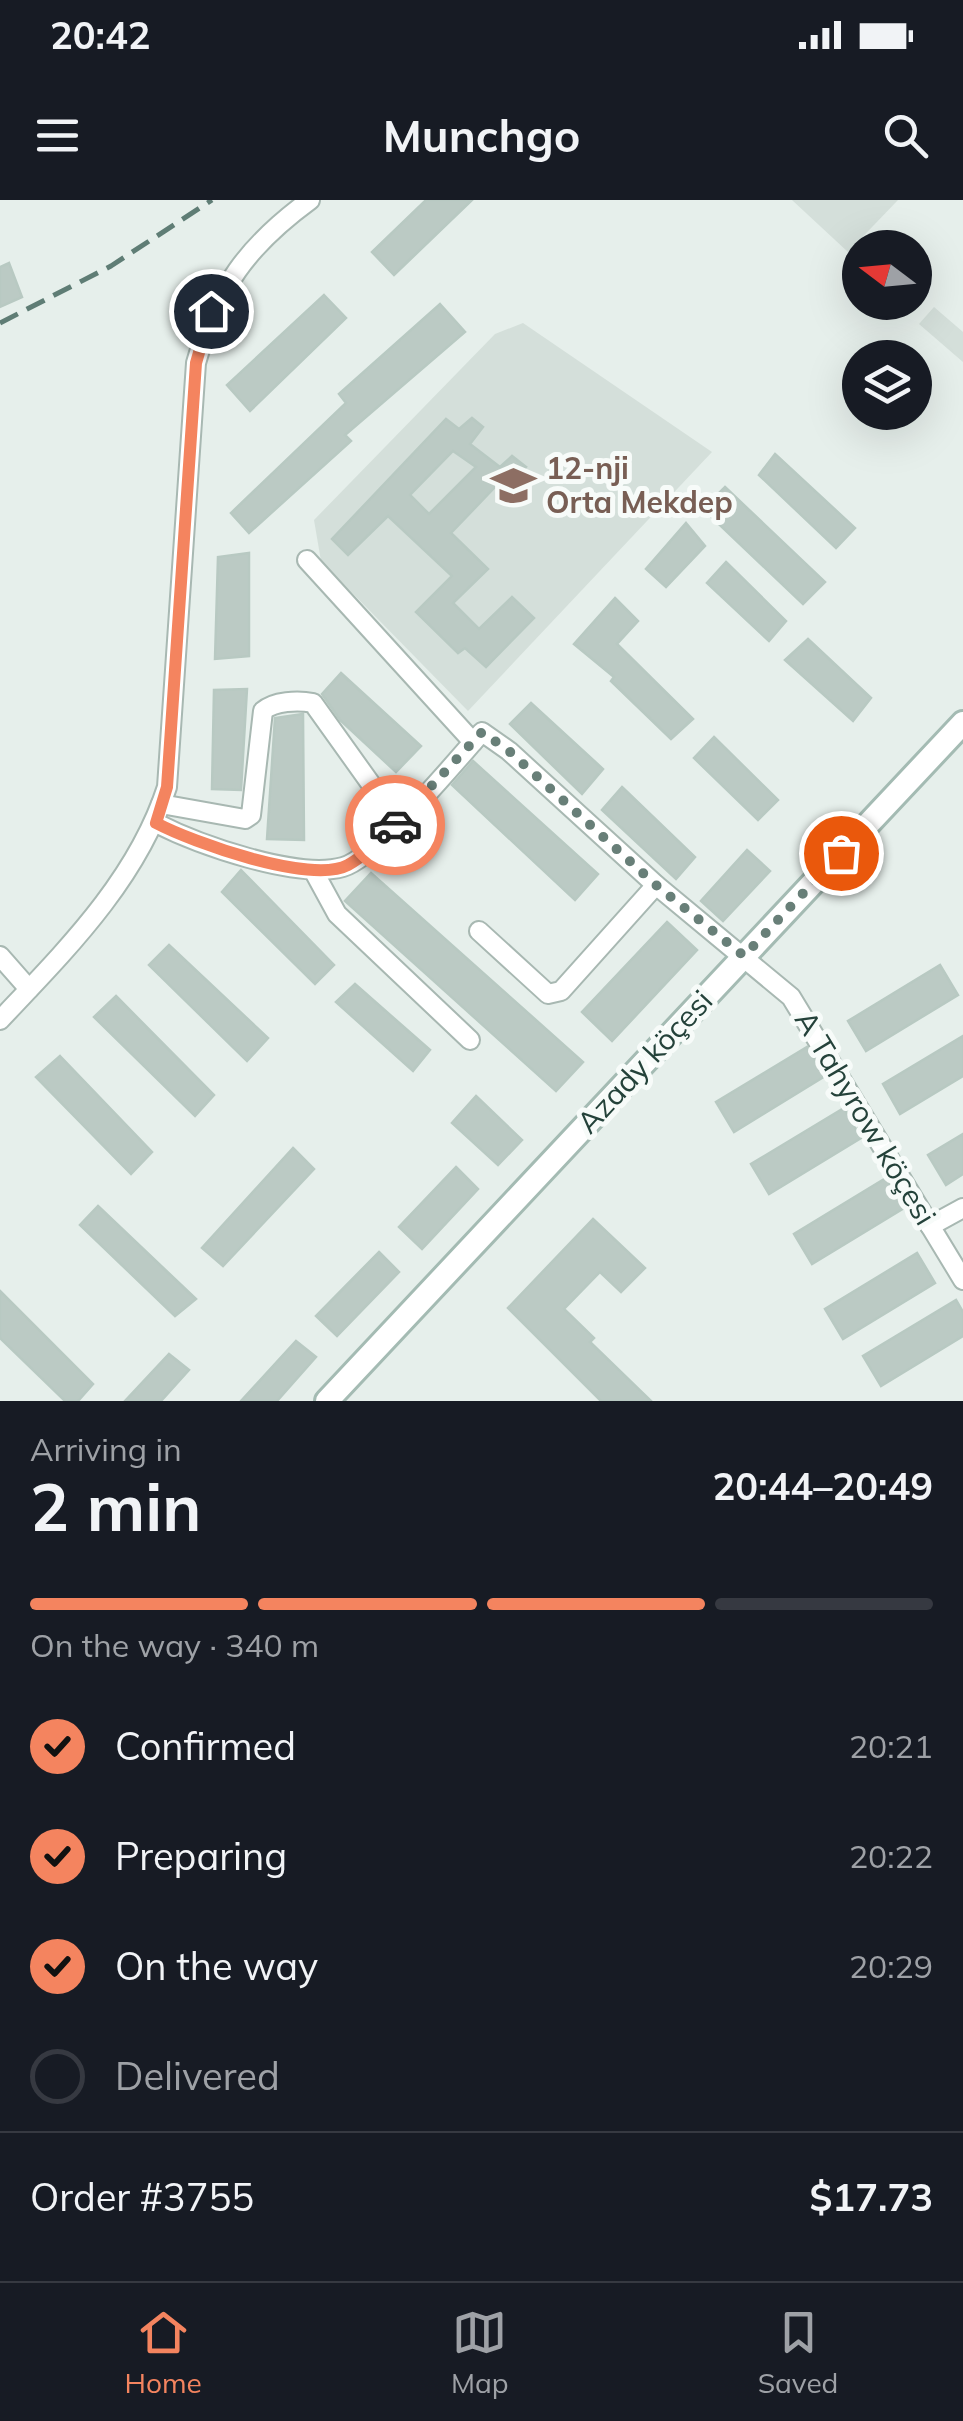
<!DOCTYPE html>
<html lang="en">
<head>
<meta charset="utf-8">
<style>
  :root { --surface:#171b24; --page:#242831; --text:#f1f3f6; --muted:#9ea1a6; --line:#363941; --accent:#f4845f }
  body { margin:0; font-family:Mulish,sans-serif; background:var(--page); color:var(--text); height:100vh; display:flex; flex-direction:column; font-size:38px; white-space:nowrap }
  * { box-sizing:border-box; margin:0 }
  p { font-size:32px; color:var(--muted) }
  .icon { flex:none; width:55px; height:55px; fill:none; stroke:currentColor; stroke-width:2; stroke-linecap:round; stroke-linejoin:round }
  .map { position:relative; height:1201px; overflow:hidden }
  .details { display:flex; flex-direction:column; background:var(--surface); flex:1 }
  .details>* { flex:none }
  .needle { width:65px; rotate:286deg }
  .fabs { position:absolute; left:842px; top:30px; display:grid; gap:20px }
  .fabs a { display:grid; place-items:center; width:90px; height:90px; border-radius:50%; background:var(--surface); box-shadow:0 10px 40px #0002; font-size:50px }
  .pin { position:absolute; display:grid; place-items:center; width:85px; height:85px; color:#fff; margin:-42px; border:5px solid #fff; border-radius:50%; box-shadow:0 2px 10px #0007 }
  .courier { position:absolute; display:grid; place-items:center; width:100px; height:100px; margin:-50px; border:8px solid #f4845f; border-radius:50%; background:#fff; color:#222; box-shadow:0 2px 12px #0007 }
  .summary em { font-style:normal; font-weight:700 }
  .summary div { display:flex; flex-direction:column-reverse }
  .summary { display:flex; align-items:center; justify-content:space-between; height:170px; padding:0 30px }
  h1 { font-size:65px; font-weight:700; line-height:75px }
  .bar { display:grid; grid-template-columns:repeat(4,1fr); gap:15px 10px; align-content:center; height:120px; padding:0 30px }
  .bar i { height:12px; border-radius:8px; background:var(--line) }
  .bar .active { background:var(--accent) }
  .bar p { grid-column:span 4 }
  .line { display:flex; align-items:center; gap:25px; padding:0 30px; border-top:2px solid var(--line) }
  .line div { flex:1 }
  ol { padding:0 30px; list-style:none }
  li { display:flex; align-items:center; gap:30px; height:110px }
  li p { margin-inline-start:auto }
  li .icon { padding:10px; border-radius:50%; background:var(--accent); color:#111; stroke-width:4 }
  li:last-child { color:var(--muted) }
  li i { width:55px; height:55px; border:5px solid var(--line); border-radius:50% }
  .status { display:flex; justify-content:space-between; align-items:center; height:70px; padding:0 50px; background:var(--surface); direction:ltr }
  .status svg { height:28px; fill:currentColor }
  header { display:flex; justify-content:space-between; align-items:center; height:130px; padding:0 30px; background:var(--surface); font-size:45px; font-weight:700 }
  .tabs { display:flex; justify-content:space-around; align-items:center; height:140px; border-top:2px solid var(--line); background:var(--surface); font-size:28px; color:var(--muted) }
  .tabs a { display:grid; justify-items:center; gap:5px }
  .tabs .active { color:var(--accent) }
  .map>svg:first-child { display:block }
  .built { fill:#d4dfda }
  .building { fill:#bbcac4; stroke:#b8c9c2; stroke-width:2.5; fill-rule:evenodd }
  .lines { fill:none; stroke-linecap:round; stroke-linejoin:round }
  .street-casing { stroke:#a8b8b2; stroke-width:22 }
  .secondary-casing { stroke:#a4bbb3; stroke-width:28 }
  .street { stroke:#fff; stroke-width:18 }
  .secondary { stroke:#fff; stroke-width:22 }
  .rail { stroke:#5f7d75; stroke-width:5; stroke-dasharray:20 10; stroke-linecap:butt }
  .done { stroke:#687f78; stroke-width:10; stroke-dasharray:0 18 }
  .route { stroke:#f4845f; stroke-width:12 }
  .labels { text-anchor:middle; stroke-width:10; stroke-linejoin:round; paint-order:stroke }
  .education-label { font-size:30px; font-weight:bold; fill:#785e54; stroke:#f7fbf9; text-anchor:start }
  .street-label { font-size:30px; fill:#24423a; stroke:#f7fbf9 }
</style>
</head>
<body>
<div class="status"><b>20:42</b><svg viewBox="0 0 49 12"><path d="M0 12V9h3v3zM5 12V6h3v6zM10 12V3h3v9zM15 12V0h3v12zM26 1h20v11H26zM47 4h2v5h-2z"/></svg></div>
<header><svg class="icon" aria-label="menu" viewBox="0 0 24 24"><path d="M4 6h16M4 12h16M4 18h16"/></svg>Munchgo<svg class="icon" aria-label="search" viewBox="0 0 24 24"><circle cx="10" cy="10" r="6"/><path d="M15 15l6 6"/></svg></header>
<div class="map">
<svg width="963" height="1201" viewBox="0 0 963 1201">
  <rect width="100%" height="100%" fill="#e6efeb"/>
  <!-- built -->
  <g class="built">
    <path d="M792 0H898L848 52Z"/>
    <path d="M934 107 963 132V162L919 124Z"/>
    <path d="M523 123 712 252 468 511 321 361 314 320 495 134Z"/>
  </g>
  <!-- building -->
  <g class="building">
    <path d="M426 0H472L394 75 372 52Z"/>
    <path d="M9 63 22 97 0 107V67Z"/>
    <path d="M324 95 346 118 250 211 227 185Z"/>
    <path d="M440 104 465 132 345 235 351 241 249 333 231 313 346 203 339 194Z"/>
    <path d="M472 218 483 227 470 244 500 267 512 256 526 267 502 292 495 287 451 333 488 369 453 403 479 429 512 397 534 418 486 467 465 448 458 453 416 412 452 376 388 316 348 355 332 339 446 219 459 229ZM453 251 476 267 429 314 410 295Z"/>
    <path d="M775 254 855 328 836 348 759 275Z"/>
    <path d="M725 287 825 382 803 404 703 309Z"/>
    <path d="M686 323 705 346 666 387 646 369Z"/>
    <path d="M249 353V456L215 459 218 357Z"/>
    <path d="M726 362 786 421 769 441 707 383Z"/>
    <path d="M615 398 638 421 617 444 693 519 671 539 611 481 614 477 574 444Z"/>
    <path d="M808 439 871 498 853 521 785 460Z"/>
    <path d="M341 473 421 546 396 572 340 520 322 494Z"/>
    <path d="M247 489 241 590 212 589 214 490Z"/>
    <path d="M531 503 603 569 582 594 510 524Z"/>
    <path d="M303 514 304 640 267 639 275 518Z"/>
    <path d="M714 537 778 600 758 620 694 558Z"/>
    <path d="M473 561 598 674 575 700 452 585Z"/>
    <path d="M622 587 695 657 676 679 602 610Z"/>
    <path d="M747 650 770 671 723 721 701 701Z"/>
    <path d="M241 670 334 765 315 784 222 692Z"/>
    <path d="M371 673 583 862 556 891 345 701Z"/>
    <path d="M667 722 697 750 612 841 582 812Z"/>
    <path d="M169 745 268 838 247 861 149 765Z"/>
    <path d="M940 765 958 795 866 851 848 821Z"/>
    <path d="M355 784 430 850 413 871 336 802Z"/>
    <path d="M116 796 214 895 195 916 94 817Z"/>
    <path d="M963 836V876L900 914 883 884Z"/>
    <path d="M807 847 825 876 734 932 716 902Z"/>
    <path d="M60 856 152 952 131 974 36 877Z"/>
    <path d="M476 896 522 940 498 965 452 923Z"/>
    <path d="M844 908 861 938 769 994 751 964Z"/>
    <path d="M963 934V974L946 985 928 955Z"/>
    <path d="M293 948 314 969 223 1066 202 1048Z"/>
    <path d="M456 967 478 989 422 1049 399 1027Z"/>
    <path d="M886 978 904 1008 812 1064 794 1034Z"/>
    <path d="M98 1006 196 1099 175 1116 80 1025Z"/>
    <path d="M593 1019 645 1068 621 1092 600 1072 564 1109 594 1138 590 1142 651 1201H601L508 1108Z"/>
    <path d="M379 1052 399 1072 337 1136 316 1116Z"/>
    <path d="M917 1053 935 1083 843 1139 825 1109Z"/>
    <path d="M0 1091 93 1184 78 1201H65L0 1138Z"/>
    <path d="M956 1100 963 1112V1136L881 1186 863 1156Z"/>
    <path d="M296 1141 316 1157 277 1201H241Z"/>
    <path d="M169 1154 189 1170 161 1201H125Z"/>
  </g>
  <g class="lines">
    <defs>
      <g id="street">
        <path d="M307 360 473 542"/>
        <path d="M161 604 245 619 251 615 263 511C274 501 298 500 313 503L398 622"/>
        <path d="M156 623C197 644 297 680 343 667 376 658 455 562 482 532L509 551 656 685 791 797 963 1080"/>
        <path d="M313 670 337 714 470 840"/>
        <path d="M479 731 548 794 561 791 656 685"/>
        <path d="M0 756 29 789"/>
        <path d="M0 820C66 750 137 680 167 587L196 163C217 88 247 46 310 0"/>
        <path d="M930 1026 963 1008"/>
      </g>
      <path id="secondary" d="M327 1201 963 523"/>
    </defs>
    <!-- street casing -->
    <use href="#street" class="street-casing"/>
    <!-- secondary casing -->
    <use href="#secondary" class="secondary-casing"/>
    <!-- street -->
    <use href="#street" class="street"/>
    <!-- secondary -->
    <use href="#secondary" class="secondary"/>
    <!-- rail -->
    <path class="rail" d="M0 123 111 66 212 0"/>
  </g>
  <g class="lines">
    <!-- done -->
    <path class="done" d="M395 625 482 532 509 551 656 685 744 756 841 653"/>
    <!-- route -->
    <path class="route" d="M211 111 196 163 167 587 156 623C192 642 311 685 348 665 366 655 381 639 395 625"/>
  </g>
  <!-- icons -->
  <defs>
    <symbol id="school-bare" viewBox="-9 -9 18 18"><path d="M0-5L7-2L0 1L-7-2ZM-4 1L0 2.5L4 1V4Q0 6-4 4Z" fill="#8d6e63" stroke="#f7fbf9" stroke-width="2.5" paint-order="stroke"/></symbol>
  </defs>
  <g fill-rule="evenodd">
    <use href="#school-bare" x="482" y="254" width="63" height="63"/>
  </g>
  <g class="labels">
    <!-- education labels -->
    <g class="education-label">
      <text x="546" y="279">12-nji<tspan x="546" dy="34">Orta Mekdep</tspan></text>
    </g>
    <!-- street labels -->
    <g class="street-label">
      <text transform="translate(645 862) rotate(-47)" y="10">Azady köçesi</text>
      <text transform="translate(865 918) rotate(59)" y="10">A Tahyrow köçesi</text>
    </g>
  </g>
</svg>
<div class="fabs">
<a><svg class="needle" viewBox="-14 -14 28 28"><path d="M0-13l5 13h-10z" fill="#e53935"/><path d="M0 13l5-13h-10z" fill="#9ea1a6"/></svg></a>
<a><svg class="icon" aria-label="layers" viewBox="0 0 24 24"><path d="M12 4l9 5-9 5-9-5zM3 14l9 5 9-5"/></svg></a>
</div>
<div class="pin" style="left:841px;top:653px;background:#ea580c"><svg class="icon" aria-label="bag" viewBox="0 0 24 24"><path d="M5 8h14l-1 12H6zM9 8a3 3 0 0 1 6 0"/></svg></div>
<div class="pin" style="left:211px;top:111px;background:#1f2937"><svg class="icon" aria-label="home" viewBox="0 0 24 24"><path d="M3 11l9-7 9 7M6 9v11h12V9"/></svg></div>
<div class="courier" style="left:395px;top:625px"><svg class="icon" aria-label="car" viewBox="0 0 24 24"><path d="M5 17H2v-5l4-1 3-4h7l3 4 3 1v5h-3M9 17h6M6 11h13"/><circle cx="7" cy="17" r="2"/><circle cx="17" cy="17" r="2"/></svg></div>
</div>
<section class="details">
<div class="summary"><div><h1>2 min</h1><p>Arriving in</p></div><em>20:44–20:49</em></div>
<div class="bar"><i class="active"></i><i class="active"></i><i class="active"></i><i></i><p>On the way · 340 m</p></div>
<ol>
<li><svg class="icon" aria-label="check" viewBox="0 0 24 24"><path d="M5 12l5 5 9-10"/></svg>Confirmed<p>20:21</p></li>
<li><svg class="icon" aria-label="check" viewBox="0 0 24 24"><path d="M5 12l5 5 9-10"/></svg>Preparing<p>20:22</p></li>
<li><svg class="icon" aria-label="check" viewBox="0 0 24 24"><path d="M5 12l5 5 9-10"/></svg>On the way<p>20:29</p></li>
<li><i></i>Delivered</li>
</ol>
<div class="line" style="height:130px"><div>Order #3755</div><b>$17.73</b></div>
</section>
<nav class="tabs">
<a class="active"><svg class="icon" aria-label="home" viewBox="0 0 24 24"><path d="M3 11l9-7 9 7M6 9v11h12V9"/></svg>Home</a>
<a><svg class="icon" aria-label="map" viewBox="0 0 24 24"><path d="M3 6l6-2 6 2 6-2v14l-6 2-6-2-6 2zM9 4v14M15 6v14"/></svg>Map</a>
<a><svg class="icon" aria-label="saved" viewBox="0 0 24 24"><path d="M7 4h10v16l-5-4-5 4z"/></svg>Saved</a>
</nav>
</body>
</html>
